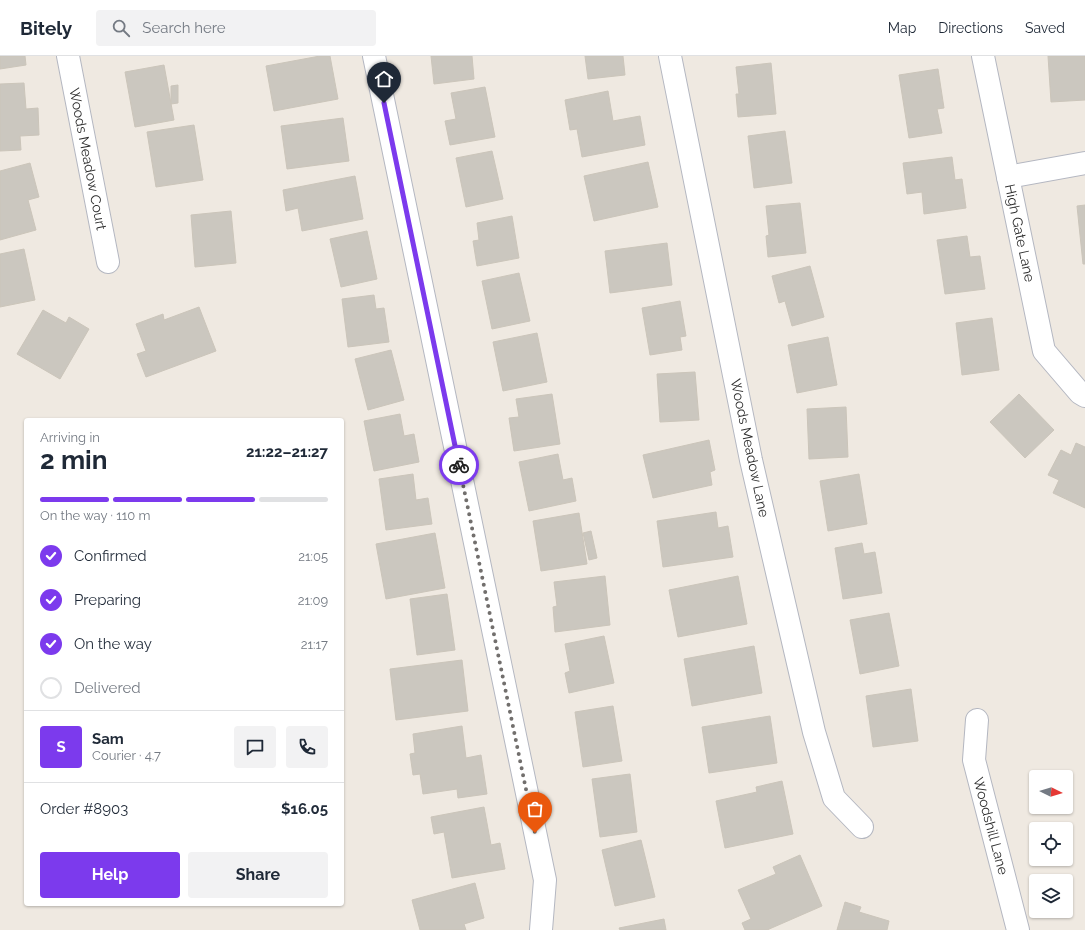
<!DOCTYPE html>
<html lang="en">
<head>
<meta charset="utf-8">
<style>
  :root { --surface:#fff; --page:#f2f2f3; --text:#1f2937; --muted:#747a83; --line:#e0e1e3; --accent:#7c3aed }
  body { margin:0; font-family:Raleway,sans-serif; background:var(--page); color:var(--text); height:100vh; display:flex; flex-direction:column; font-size:15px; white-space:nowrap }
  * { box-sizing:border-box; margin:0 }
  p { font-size:13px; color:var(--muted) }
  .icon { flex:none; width:22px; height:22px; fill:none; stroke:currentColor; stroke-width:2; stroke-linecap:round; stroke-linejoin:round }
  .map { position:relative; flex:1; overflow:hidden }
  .details { position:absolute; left:24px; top:362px; width:320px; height:488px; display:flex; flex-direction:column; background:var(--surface); border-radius:4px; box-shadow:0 1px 3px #0004 }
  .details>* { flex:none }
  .needle { width:26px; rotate:95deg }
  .fabs { position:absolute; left:1029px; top:714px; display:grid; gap:8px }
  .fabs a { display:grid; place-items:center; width:44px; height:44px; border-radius:4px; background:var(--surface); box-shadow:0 1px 3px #0004; font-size:20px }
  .pin { position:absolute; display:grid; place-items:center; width:34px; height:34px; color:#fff; margin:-41px -17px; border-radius:50% 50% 50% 0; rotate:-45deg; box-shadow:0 0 4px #0007 }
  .pin .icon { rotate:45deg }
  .courier { position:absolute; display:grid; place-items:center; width:40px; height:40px; margin:-20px; border:3px solid #7c3aed; border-radius:50%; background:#fff; color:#222; box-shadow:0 1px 5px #0007 }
  .headline em { font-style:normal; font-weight:700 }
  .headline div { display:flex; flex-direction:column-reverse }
  .headline { display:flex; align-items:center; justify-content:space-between; height:68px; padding:0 16px }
  h1 { font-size:26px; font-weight:700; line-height:30px }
  .bar { display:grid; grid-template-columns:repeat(4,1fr); gap:6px 4px; align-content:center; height:48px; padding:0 16px }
  .bar i { height:5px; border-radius:3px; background:var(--line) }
  .bar .active { background:var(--accent) }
  .bar p { grid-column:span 4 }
  .line { display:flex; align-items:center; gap:10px; padding:0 16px; border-top:1px solid var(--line) }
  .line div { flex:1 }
  .round { display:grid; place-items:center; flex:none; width:42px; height:42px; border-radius:4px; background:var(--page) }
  ol { padding:0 16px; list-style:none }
  li { display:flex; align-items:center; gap:12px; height:44px }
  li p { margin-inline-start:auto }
  li .icon { padding:4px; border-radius:50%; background:var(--accent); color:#fff; stroke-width:4 }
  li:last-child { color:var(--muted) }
  li i { width:22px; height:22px; border:2px solid var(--line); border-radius:50% }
  .cta { display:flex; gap:8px; margin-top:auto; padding:8px 16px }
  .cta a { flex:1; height:46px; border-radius:4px; background:var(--accent); color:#fff; font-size:16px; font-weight:700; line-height:46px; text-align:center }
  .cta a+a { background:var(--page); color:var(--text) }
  header { display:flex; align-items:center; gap:24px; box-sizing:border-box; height:56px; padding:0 20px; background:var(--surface); border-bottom:1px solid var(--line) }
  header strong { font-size:19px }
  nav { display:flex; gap:22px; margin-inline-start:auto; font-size:14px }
  .search { width:280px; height:36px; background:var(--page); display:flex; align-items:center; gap:10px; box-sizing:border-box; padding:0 14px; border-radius:4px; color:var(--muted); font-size:15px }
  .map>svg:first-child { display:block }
  .building { fill:#cbc7bf; stroke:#cbc5ba }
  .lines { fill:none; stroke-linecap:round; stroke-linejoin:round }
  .minor-casing { stroke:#b4b7c1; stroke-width:24 }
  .minor { stroke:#fff; stroke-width:22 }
  .done { stroke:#726f6d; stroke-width:4; stroke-dasharray:0 7.2 }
  .route { stroke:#7c3aed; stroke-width:5 }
  .labels { text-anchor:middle; stroke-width:3.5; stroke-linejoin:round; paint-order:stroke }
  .street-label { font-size:14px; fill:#2e2e2e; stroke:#fff }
</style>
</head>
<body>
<header>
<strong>Bitely</strong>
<div class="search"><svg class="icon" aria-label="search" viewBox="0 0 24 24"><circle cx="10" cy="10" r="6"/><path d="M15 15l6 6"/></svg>Search here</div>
<nav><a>Map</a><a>Directions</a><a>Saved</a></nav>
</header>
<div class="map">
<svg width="1085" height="874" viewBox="0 0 1085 874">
  <rect width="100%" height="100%" fill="#efe9e1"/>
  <!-- building -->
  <g class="building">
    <path d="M0 0H25L26 9 0 13Z"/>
    <path d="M320 0H330L338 43 274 55 266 10Z"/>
    <path d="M431 0H472L474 23 434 28Z"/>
    <path d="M585 0H623L625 19 588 23Z"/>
    <path d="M1048 0H1085V44L1051 46Z"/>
    <path d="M771 7 776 58 738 61 736 38H739L736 11Z"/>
    <path d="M164 9 174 64 135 71 125 16Z"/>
    <path d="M938 13 944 52 937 53 942 77 909 82 899 19Z"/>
    <path d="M24 27 26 53 38 52 39 79 20 80 21 94 0 95V28Z"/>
    <path d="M178 29V47L171 48V30Z"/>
    <path d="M485 31 495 81 450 89 445 65 456 63 451 37Z"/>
    <path d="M608 35 613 65 640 60 645 89 582 101 577 73 570 74 565 44Z"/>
    <path d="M343 62 349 105 287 113 281 70Z"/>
    <path d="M194 69 203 124 156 131 147 76Z"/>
    <path d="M785 75 792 127 754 132 748 80Z"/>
    <path d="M492 95 503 143 466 151 456 102Z"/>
    <path d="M952 101 955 124 962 123 966 152 924 158 922 136 907 138 903 107Z"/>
    <path d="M648 106 658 151 594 165 584 120Z"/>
    <path d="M30 107 39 141 28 144 36 174 0 184V115Z"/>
    <path d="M355 120 363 163 302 175 298 152 286 155 283 134Z"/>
    <path d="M800 147 806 197 768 201 766 180 769 179 766 150Z"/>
    <path d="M1085 149V208H1083L1077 150Z"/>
    <path d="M231 155 236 207 195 211 191 159Z"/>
    <path d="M512 160 519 202 477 210 473 185 479 184 477 167Z"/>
    <path d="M367 175 377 223 341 231 330 183Z"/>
    <path d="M967 180 970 201 980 200 985 233 945 238 937 184Z"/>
    <path d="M667 187 672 229 610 237 605 195Z"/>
    <path d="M24 193 35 244 0 251V198Z"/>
    <path d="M810 210 824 261 792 270 785 245 779 247 772 220Z"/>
    <path d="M519 217 530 265 492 273 482 225Z"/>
    <path d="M374 239 376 253 384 252 389 286 348 291 342 243Z"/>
    <path d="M680 245 686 280 680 281 682 294 650 299 642 252Z"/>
    <path d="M199 251 216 295 146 321 137 298 146 295 136 268 163 258 164 264Z"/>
    <path d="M43 254 66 267 69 261 89 273 60 323 17 298Z"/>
    <path d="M992 262 999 314 962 319 956 267Z"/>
    <path d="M537 277 547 326 503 335 493 286Z"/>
    <path d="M828 281 837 329 797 337 788 289Z"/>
    <path d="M391 294 404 344 368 354 355 303Z"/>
    <path d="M695 316 699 364 660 366 657 318Z"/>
    <path d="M552 338 560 388 514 395 509 362 519 361 516 343Z"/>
    <path d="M1019 338 1054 374 1025 402 990 366Z"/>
    <path d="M846 351 848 401 809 403 807 353Z"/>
    <path d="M400 358 404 380 414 378 419 406 374 415 364 365Z"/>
    <path d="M709 384 715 414 710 416 712 429 653 442 643 399Z"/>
    <path d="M1076 387 1085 391V452L1053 437 1059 424 1048 419 1061 394 1071 399Z"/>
    <path d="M558 398 563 424 572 422 576 445 529 455 519 406Z"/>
    <path d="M413 418 416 444 428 442 432 468 386 474 379 423Z"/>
    <path d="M859 418 867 468 828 475 820 425Z"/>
    <path d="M716 456 718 472 728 470 733 501 663 511 657 465Z"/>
    <path d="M579 457 587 508 541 515 533 465Z"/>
    <path d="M591 475 597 502 589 504 583 477Z"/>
    <path d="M435 477 445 532 386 543 376 488Z"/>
    <path d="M862 487 864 498 875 496 882 537 843 543 835 492Z"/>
    <path d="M605 520 610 569 555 576 553 551 557 550 554 526Z"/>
    <path d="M738 520 747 568 678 581 669 534Z"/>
    <path d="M447 538 455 594 417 599 410 543Z"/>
    <path d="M889 557 899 610 860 618 850 564Z"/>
    <path d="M604 580 614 627 569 637 565 617 570 615 565 588Z"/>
    <path d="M754 590 762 637 692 650 684 603Z"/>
    <path d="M462 604 468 655 396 664 390 613Z"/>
    <path d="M911 633 918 685 873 691 866 640Z"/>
    <path d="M613 650 622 705 583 711 575 656Z"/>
    <path d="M770 660 777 707 709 717 702 671Z"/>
    <path d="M462 670 466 702 481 699 487 738 458 742 457 733 423 738 420 718 413 719 410 698 415 697 413 678Z"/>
    <path d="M630 718 637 776 600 781 592 723Z"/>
    <path d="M782 725 793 778 725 792 716 745 757 736 756 731Z"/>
    <path d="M484 751 491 789 500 787 505 813 452 822 444 776 434 778 431 761Z"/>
    <path d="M641 784 655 841 615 850 602 794Z"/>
    <path d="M800 799 822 850 767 874H745L742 867 751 863 738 834 776 818 773 811Z"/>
    <path d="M475 827 484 862 464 868 466 874H420L412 844Z"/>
    <path d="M845 846 861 851 859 856 889 865 887 874H837Z"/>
    <path d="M664 863 666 874H620L619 872Z"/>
  </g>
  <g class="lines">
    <defs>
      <g id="minor">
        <path d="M68 0 108 206"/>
        <path d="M374 0 545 824 541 874"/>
        <path d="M670 0 751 404 814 676 834 742 862 771"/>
        <path d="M983 0 1044 295 1080 337 1085 340"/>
        <path d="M1008 121 1085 107"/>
        <path d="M977 664 974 704 1018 874"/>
      </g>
    </defs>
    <!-- minor casing -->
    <use href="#minor" class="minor-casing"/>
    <!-- minor -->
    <use href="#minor" class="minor"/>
  </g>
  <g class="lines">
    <!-- done -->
    <path class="done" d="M459 409 535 777"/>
    <!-- route -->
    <path class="route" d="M384 47 459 409"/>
  </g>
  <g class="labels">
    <!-- street labels -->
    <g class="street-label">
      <text transform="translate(88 103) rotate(79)" y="5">Woods Meadow Court</text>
      <text transform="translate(1020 177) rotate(78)" y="5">High Gate Lane</text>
      <text transform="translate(750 392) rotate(78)" y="5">Woods Meadow Lane</text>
      <text transform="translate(991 770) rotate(75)" y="5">Woodshill Lane</text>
    </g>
  </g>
</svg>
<div class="fabs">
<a><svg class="needle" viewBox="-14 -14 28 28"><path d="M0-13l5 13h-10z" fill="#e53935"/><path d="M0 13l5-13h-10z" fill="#747a83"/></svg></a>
<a><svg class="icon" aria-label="locate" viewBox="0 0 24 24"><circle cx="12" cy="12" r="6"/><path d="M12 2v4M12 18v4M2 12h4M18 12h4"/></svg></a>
<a><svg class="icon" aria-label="layers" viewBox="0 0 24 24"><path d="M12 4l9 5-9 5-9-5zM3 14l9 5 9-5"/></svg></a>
</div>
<div class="pin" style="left:535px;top:777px;background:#ea580c"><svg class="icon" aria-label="bag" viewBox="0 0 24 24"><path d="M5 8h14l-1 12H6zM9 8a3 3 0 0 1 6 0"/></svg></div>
<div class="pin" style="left:384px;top:47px;background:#1f2937"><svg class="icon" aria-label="home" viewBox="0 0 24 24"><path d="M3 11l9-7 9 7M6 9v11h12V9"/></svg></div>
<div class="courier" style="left:459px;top:409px"><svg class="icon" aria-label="bike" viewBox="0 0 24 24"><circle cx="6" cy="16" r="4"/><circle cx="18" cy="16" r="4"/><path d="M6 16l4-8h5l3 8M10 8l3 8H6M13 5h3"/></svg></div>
<section class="details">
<div class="headline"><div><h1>2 min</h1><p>Arriving in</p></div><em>21:22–21:27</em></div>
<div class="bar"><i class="active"></i><i class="active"></i><i class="active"></i><i></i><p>On the way · 110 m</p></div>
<ol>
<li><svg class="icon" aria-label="check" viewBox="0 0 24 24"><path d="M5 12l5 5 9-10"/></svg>Confirmed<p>21:05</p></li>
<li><svg class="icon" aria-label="check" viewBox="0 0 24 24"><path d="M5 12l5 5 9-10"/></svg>Preparing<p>21:09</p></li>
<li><svg class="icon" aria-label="check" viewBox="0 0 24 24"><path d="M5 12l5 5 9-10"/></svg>On the way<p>21:17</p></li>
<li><i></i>Delivered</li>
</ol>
<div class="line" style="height:72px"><b class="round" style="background:var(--accent);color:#fff">S</b><div><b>Sam</b><p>Courier · 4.7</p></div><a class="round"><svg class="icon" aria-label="chat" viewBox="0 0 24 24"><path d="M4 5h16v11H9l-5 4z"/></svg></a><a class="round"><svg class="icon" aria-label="phone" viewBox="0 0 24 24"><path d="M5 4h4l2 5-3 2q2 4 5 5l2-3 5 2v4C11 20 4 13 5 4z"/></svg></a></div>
<div class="line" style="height:52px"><div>Order #8903</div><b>$16.05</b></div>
<div class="cta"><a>Help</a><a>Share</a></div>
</section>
</div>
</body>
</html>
